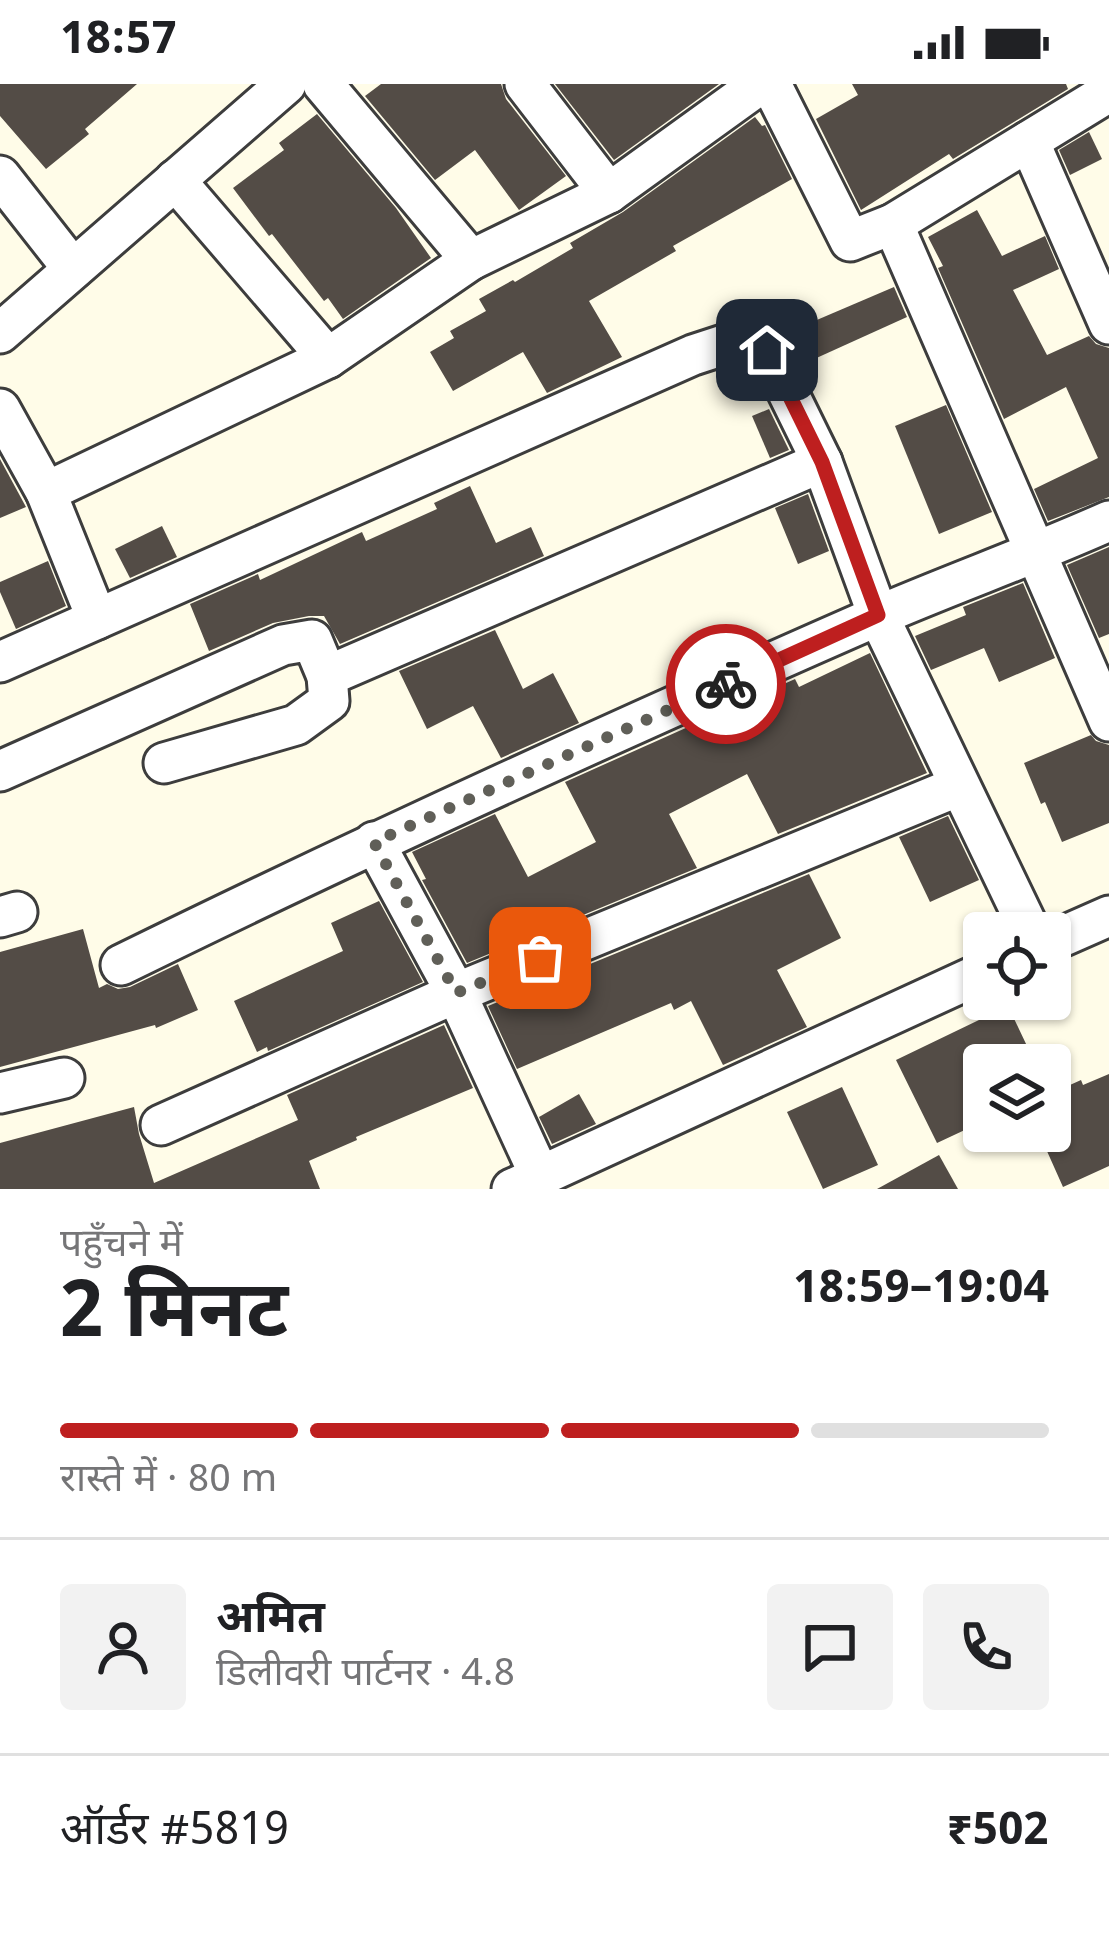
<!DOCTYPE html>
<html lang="hi">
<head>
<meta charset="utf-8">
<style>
  :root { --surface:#fff; --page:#f2f2f2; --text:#202124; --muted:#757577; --line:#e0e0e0; --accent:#be1f1f }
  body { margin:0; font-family:Georgia,"Noto Sans Devanagari",serif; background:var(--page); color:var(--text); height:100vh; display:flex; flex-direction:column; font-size:45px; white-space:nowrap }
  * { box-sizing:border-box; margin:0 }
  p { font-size:39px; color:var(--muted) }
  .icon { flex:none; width:66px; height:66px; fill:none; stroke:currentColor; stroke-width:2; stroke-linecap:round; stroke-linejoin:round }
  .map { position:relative; height:1105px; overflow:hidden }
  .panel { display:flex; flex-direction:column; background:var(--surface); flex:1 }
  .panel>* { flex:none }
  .tools { position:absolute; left:963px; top:828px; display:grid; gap:24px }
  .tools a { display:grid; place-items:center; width:108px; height:108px; border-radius:12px; background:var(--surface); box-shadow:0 3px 9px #0004; font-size:60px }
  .pin { position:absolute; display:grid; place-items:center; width:102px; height:102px; color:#fff; margin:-51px; border-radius:24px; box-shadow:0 6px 18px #0006 }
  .courier { position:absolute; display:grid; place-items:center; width:120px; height:120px; margin:-60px; border:9px solid #be1f1f; border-radius:50%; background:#fff; color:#222; box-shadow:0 3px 15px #0007 }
  .overview em { font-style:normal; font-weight:700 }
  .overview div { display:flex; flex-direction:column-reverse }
  .overview { display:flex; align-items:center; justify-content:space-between; height:204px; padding:0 60px }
  h1 { font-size:78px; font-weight:700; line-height:90px }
  .bar { display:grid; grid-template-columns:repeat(4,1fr); gap:18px 12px; align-content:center; height:144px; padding:0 60px }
  .bar i { height:15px; border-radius:9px; background:var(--line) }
  .bar .on { background:var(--accent) }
  .bar p { grid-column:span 4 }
  .line { display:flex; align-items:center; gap:30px; padding:0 60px; border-top:3px solid var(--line) }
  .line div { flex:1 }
  .round { display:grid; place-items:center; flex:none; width:126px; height:126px; border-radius:12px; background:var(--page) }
  .status { display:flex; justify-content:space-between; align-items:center; height:84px; padding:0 60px; background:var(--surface); direction:ltr }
  .status svg { height:33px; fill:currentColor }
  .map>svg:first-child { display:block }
  .building { fill:#534c46 }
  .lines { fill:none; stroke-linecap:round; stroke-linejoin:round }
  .street-casing { stroke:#3d3d3d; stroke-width:45 }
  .street { stroke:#fff; stroke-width:39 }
  .done { stroke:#605f58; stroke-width:12; stroke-dasharray:0 21.6 }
  .route { stroke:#be1f1f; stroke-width:15 }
</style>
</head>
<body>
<div class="status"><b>18:57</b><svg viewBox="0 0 49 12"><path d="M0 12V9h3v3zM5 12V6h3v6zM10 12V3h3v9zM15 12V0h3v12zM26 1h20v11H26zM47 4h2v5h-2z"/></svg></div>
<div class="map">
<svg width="1109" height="1105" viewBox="0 0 1109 1105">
  <rect width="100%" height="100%" fill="#fffce8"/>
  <!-- building -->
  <g class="building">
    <path d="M0 0H137L85 45 89 50 46 85 0 32Z"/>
    <path d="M381 0H501L506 15 566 92 519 126 475 66 435 96 365 12Z"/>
    <path d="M555 0H719L614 76Z"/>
    <path d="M852 0H1066L1068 5 953 75 949 70 861 126 816 35 858 11Z"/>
    <path d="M317 30 396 124 431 174 343 235 328 214 324 217 272 150 269 152 233 104 284 66 279 59Z"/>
    <path d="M755 33 762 42 765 41 792 95 673 162 676 167 589 217 622 273 547 309 523 268 453 307 430 268 454 254 450 247 486 227 479 215 513 196 515 198 573 164 570 159 623 128Z"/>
    <path d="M1089 48 1102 75 1070 91 1059 66Z"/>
    <path d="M977 126 1002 172 1045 152 1059 185 1013 206 1047 271 1089 252 1096 260 1109 264V413L1048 437 1034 405 1098 374 1066 303 1004 335 938 184 943 182 928 153Z"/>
    <path d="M894 203 907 233 801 281 784 250Z"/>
    <path d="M946 321 992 428 939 450 895 342Z"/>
    <path d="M769 325 789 366 770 374 752 332Z"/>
    <path d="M0 375 26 423 0 434Z"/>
    <path d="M470 402 496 459 531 443 544 472 340 560 324 532H309L273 539 209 567 190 520 258 490 260 496 362 448 366 457 437 425 434 419Z"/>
    <path d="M808 410 829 467 798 480 775 424Z"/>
    <path d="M162 442 177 473 130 494 115 465Z"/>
    <path d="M1109 463V550L1099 554 1067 481Z"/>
    <path d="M48 477 66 522 16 545 0 508V498Z"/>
    <path d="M1023 499 1055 574 999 598 984 564 931 586 915 552 966 531 963 523Z"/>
    <path d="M495 546 523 605 553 589 579 639 501 674 473 622 427 645 399 587Z"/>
    <path d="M870 569 927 689 778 750 747 690 669 730 697 784 467 879 422 796 426 795 412 768 495 730 528 793 596 758 565 698 795 595 799 603Z"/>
    <path d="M1091 651 1096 657 1109 661V739L1062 758 1045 718 1041 720 1024 679Z"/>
    <path d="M948 732 979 796 930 818 899 753Z"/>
    <path d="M809 790 841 854 777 886 807 943 723 981 691 917 674 926 671 919 517 985 488 922Z"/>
    <path d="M379 817 423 898 268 967 267 963 257 968 234 917 343 867 331 839Z"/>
    <path d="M83 845 99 904 107 900 118 905 130 903 178 880 198 926 156 944 155 941 0 983V868Z"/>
    <path d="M1008 922 1036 981H984V1037L937 1059 896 976Z"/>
    <path d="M444 941 473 1004 356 1053 357 1056 311 1076 309 1077 320 1105H0V1059L134 1023 139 1050 154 1099 298 1036 287 1011Z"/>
    <path d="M1109 990V1082L1063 1103 1038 1047H1050V1010L1081 996 1083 1001Z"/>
    <path d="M842 1003 878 1081 823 1105 787 1028Z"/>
    <path d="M579 1010 596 1040 552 1060 539 1033Z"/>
    <path d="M939 1071 958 1105H877Z"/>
  </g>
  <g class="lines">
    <defs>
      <g id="street">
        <path d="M323 0 471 176"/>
        <path d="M525 0 609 109"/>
        <path d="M771 0 850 157 893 140 1109 8"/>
        <path d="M1029 57 1109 240"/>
        <path d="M0 92 73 185"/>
        <path d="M175 96 328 274"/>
        <path d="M893 140 1109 637"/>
        <path d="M0 249 286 0"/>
        <path d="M0 325 46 408 97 535"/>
        <path d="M46 408 328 274 471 176 609 109 760 0"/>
        <path d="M0 578 693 271 739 256 767 266 822 378 878 531 1031 849"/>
        <path d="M164 679 296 641 329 617 327 592 822 378"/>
        <path d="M0 687 283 561 312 556 327 592"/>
        <path d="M374 758 456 909 540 1092"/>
        <path d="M0 833 17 828"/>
        <path d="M1050 858 1109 832"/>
        <path d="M121 881C369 759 620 645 873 534 951 500 1031 472 1109 437"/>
        <path d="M0 1009 64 994"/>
        <path d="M161 1041 456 909 959 702"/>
        <path d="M512 1105 984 888"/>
      </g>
    </defs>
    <!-- street casing -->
    <use href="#street" class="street-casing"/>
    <!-- street -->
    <use href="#street" class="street"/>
  </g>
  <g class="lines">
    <!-- done -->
    <path class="done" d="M540 874 456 909 374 758 726 600"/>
    <!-- route -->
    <path class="route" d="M726 600 878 531 822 378 767 266"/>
  </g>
</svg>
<div class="tools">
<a><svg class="icon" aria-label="locate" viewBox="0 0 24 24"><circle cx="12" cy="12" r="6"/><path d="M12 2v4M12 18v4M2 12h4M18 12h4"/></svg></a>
<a><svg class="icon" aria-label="layers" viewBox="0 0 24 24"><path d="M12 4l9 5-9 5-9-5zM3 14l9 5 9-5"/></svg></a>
</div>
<div class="pin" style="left:540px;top:874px;background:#ea580c"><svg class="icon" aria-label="bag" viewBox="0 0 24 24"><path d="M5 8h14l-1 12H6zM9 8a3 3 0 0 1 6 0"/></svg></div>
<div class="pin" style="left:767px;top:266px;background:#1f2937"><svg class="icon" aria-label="home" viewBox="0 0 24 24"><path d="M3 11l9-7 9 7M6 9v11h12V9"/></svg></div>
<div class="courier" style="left:726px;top:600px"><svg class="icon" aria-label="bike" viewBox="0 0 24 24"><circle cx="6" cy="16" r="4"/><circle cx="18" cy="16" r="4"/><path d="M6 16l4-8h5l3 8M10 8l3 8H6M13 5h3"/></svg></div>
</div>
<section class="panel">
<div class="overview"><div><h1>2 मिनट</h1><p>पहुँचने में</p></div><em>18:59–19:04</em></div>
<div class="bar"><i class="on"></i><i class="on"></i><i class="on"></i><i></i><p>रास्ते में · 80 m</p></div>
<div class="line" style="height:216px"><a class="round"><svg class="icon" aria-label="person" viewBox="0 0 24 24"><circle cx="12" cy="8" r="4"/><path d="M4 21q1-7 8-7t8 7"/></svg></a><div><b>अमित</b><p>डिलीवरी पार्टनर · 4.8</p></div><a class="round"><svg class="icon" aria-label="chat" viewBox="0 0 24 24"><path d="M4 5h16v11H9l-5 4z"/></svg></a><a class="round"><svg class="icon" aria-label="phone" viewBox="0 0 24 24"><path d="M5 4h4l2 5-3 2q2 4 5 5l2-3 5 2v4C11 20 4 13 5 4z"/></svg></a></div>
<div class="line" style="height:156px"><div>ऑर्डर #5819</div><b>₹502</b></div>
</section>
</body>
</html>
